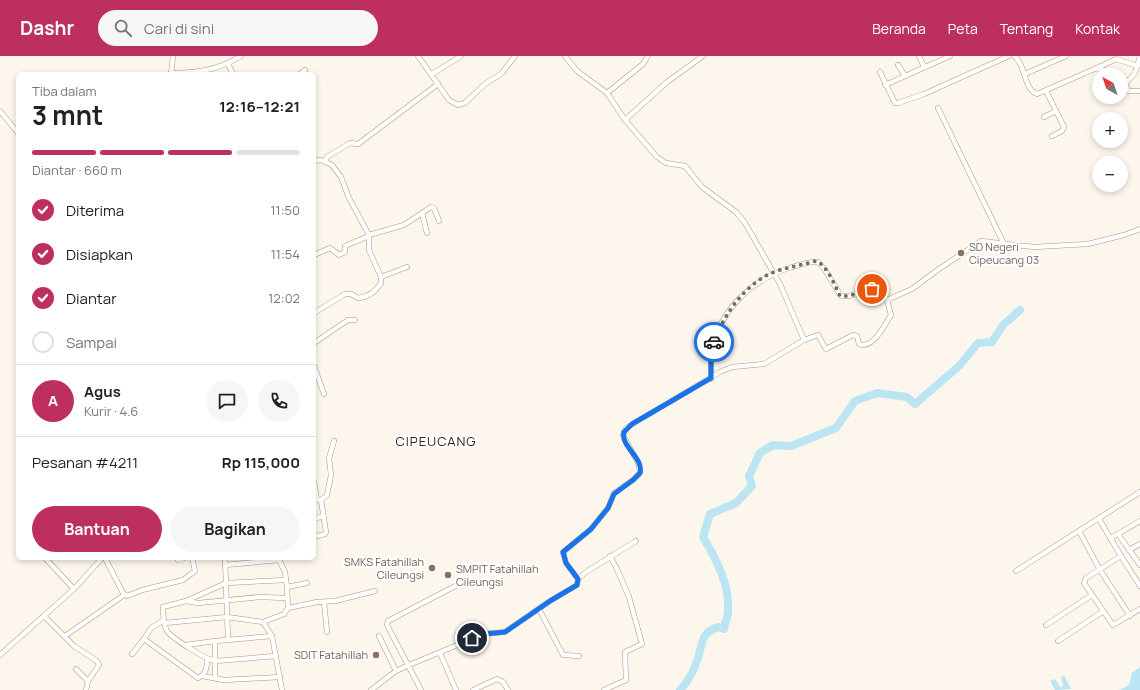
<!DOCTYPE html>
<html lang="id">
<head>
<meta charset="utf-8">
<style>
  :root { --surface:#fff; --page:#f6f6f6; --text:#202124; --muted:#757577; --line:#e0e0e0; --accent:#bd2f61 }
  body { margin:0; font-family:Manrope,sans-serif; background:var(--page); color:var(--text); height:100vh; display:flex; flex-direction:column; font-size:15px; white-space:nowrap }
  * { box-sizing:border-box; margin:0 }
  p { font-size:13px; color:var(--muted) }
  .icon { flex:none; width:22px; height:22px; fill:none; stroke:currentColor; stroke-width:2; stroke-linecap:round; stroke-linejoin:round }
  .map { position:relative; flex:1; overflow:hidden }
  .sheet { position:absolute; left:16px; top:16px; width:300px; height:488px; display:flex; flex-direction:column; background:var(--surface); border-radius:6px; box-shadow:0 2px 6px #0003 }
  .sheet>* { flex:none }
  .needle { width:26px; rotate:320deg }
  .tools { position:absolute; left:1092px; top:12px; display:grid; gap:8px }
  .tools a { display:grid; place-items:center; width:36px; height:36px; border-radius:50%; background:var(--surface); box-shadow:0 2px 6px #0003; font-size:20px }
  .pin { position:absolute; display:grid; place-items:center; width:34px; height:34px; color:#fff; margin:-17px; border:2px solid #fff; border-radius:50%; box-shadow:0 1px 4px #0007 }
  .courier { position:absolute; display:grid; place-items:center; width:40px; height:40px; margin:-20px; border:3px solid #1a73e8; border-radius:50%; background:#fff; color:#222; box-shadow:0 1px 5px #0007 }
  .summary em { font-style:normal; font-weight:700 }
  .summary div { display:flex; flex-direction:column-reverse }
  .summary { display:flex; align-items:center; justify-content:space-between; height:68px; padding:0 16px }
  h1 { font-size:26px; font-weight:700; line-height:30px }
  .bar { display:grid; grid-template-columns:repeat(4,1fr); gap:6px 4px; align-content:center; height:48px; padding:0 16px }
  .bar i { height:5px; border-radius:3px; background:var(--line) }
  .bar .selected { background:var(--accent) }
  .bar p { grid-column:span 4 }
  .line { display:flex; align-items:center; gap:10px; padding:0 16px; border-top:1px solid var(--line) }
  .line div { flex:1 }
  .round { display:grid; place-items:center; flex:none; width:42px; height:42px; border-radius:21px; background:var(--page) }
  ol { padding:0 16px; list-style:none }
  li { display:flex; align-items:center; gap:12px; height:44px }
  li p { margin-inline-start:auto }
  li .icon { padding:4px; border-radius:50%; background:var(--accent); color:#fff; stroke-width:4 }
  li:last-child { color:var(--muted) }
  li i { width:22px; height:22px; border:2px solid var(--line); border-radius:50% }
  .action { display:flex; gap:8px; margin-top:auto; padding:8px 16px }
  .action a { flex:1; height:46px; border-radius:24px; background:var(--accent); color:#fff; font-size:16px; font-weight:700; line-height:46px; text-align:center }
  .action a+a { background:var(--page); color:var(--text) }
  header { display:flex; align-items:center; gap:24px; box-sizing:border-box; height:56px; padding:0 20px; background:var(--accent); color:#fff }
  header strong { font-size:19px }
  nav { display:flex; gap:22px; margin-inline-start:auto; font-size:14px }
  .search { width:280px; height:36px; background:var(--page); display:flex; align-items:center; gap:10px; box-sizing:border-box; padding:0 14px; border-radius:22px; color:var(--muted); font-size:15px }
  .map>svg:first-child { display:block }
  .water { fill:#bce5f3 }
  .lines { fill:none; stroke-linecap:round; stroke-linejoin:round }
  .river { stroke:#bce5f3; stroke-width:8 }
  .minor-casing { stroke:#a89881; stroke-width:5.5 }
  .minor { stroke:#fff; stroke-width:4.5 }
  .done { stroke:#746e64; stroke-width:4; stroke-dasharray:0 7.2 }
  .route { stroke:#1a73e8; stroke-width:5 }
  .education-dot { fill:#8d6e63; stroke:#fff; stroke-width:1.5 }
  .labels { text-anchor:middle; stroke-width:4; stroke-linejoin:round; paint-order:stroke }
  .education-label { font-size:11px; fill:#785e54; stroke:#fff; text-anchor:start }
  .quarter-label { font-size:13px; letter-spacing:1px; fill:#2a241b; stroke:#fff }
</style>
</head>
<body>
<header>
<strong>Dashr</strong>
<div class="search"><svg class="icon" aria-label="search" viewBox="0 0 24 24"><circle cx="10" cy="10" r="6"/><path d="M15 15l6 6"/></svg>Cari di sini</div>
<nav><a>Beranda</a><a>Peta</a><a>Tentang</a><a>Kontak</a></nav>
</header>
<div class="map">
<svg width="1140" height="634" viewBox="0 0 1140 634">
  <rect width="100%" height="100%" fill="#fdf6ec"/>
  <!-- water -->
  <g class="water">
    <path d="M1140 611V634H1119L1129 629 1132 617Z"/>
    <path d="M1064 619 1071 633 1055 634 1050 625 1055 623 1060 631 1063 630 1061 622Z"/>
  </g>
  <g class="lines">
    <!-- river -->
    <path class="river" d="M680 634C688 626 693 616 697 605 703 590 699 576 719 571L724 573C725 567 728 561 728 555 730 529 716 503 703 481L710 458 736 447 752 430 749 420 760 397 773 389 791 390 836 372 855 345 877 337 907 341 915 348 959 310 978 287 992 286 1003 269 1020 254"/>
    <defs>
      <g id="minor">
        <path d="M418 0 449 44 458 49 465 47 485 28 501 18 515 0"/>
        <path d="M565 0 577 15 607 37 625 64 657 101 666 107 685 110 702 131 736 156 745 167 780 228 804 284"/>
        <path d="M919 0 924 11"/>
        <path d="M1014 0C1026 8 1023 33 1037 38L1097 12 1112 17"/>
        <path d="M1140 0 1135 17 1125 28 1128 35H1140"/>
        <path d="M228 8 233 18"/>
        <path d="M898 9 905 20"/>
        <path d="M1097 12 1116 3 1138 10"/>
        <path d="M880 16 895 47H898L924 38 1009 0"/>
        <path d="M171 17C197 17 218 14 241 0"/>
        <path d="M171 18 173 0"/>
        <path d="M300 18 305 14"/>
        <path d="M432 18 461 0"/>
        <path d="M1025 18 1066 0"/>
        <path d="M885 29 950 0"/>
        <path d="M1046 35 1064 71 1062 75 1052 80"/>
        <path d="M607 37 643 8 648 0"/>
        <path d="M938 52 1004 188"/>
        <path d="M0 55 18 77"/>
        <path d="M1044 61 1056 55"/>
        <path d="M625 64 667 26 703 0"/>
        <path d="M314 105 321 104 332 109 341 121 349 142 369 179V194L381 221"/>
        <path d="M325 105 327 101 350 87 358 88 438 28"/>
        <path d="M422 157 427 177"/>
        <path d="M369 179 404 169 431 151 434 152 439 165"/>
        <path d="M314 199 330 192 339 199 345 196V190L369 180"/>
        <path d="M314 257 345 238H351L358 242C368 241 376 235 381 227V221L407 211"/>
        <path d="M314 287 348 264H355"/>
        <path d="M314 310 324 338"/>
        <path d="M711 323C711 313 710 304 712 295 719 255 751 224 789 212 798 209 809 205 818 206L825 214 841 240H849L876 232 881 236 887 244 912 233 939 213 981 185 1034 191 1088 188 1124 179 1140 173"/>
        <path d="M314 426 317 443"/>
        <path d="M314 443 321 444 327 439 331 419 329 402 334 385"/>
        <path d="M314 463 323 460"/>
        <path d="M1099 463 1121 500 1086 522 1084 527 1113 569 1140 553"/>
        <path d="M1079 475 1100 514 1130 560"/>
        <path d="M1118 478 1140 509"/>
        <path d="M314 481 325 478 326 476 321 444"/>
        <path d="M1111 482 1140 465"/>
        <path d="M1129 494 1140 488"/>
        <path d="M1121 500 1140 530"/>
        <path d="M45 502 74 533"/>
        <path d="M105 502 123 537 127 540 142 534 183 524 195 515 192 502"/>
        <path d="M225 502 228 583"/>
        <path d="M178 504 184 502"/>
        <path d="M225 509 279 504"/>
        <path d="M1016 515 1140 436"/>
        <path d="M578 523 566 507 563 496 591 473 608 452 614 437 633 424 640 417 639 409 623 379 626 372 720 316 732 311 764 308 804 284 818 279 826 293 853 279 857 280 859 288C873 294 885 268 891 259L887 244"/>
        <path d="M287 531 307 527"/>
        <path d="M186 545 198 547 260 541 287 542"/>
        <path d="M324 546 327 576"/>
        <path d="M288 552 317 546 335 545 375 535"/>
        <path d="M539 553 563 599 579 600"/>
        <path d="M44 560 74 590 97 605 99 609 88 625"/>
        <path d="M164 564 151 572 144 583 198 622C206 618 207 612 207 603"/>
        <path d="M263 566 272 580 282 634"/>
        <path d="M165 567 227 561 263 566 284 558 288 552 287 531 285 516 278 502"/>
        <path d="M1046 569 1092 539"/>
        <path d="M65 580 124 539"/>
        <path d="M379 580 396 615"/>
        <path d="M215 585V620L217 623"/>
        <path d="M1058 585 1102 556"/>
        <path d="M186 589 215 585 272 580"/>
        <path d="M440 597 456 634"/>
        <path d="M132 598 144 583"/>
        <path d="M0 599 74 533 102 502"/>
        <path d="M276 600 215 605C205 603 173 583 167 575 163 568 163 559 163 551L186 545 226 527 286 524"/>
        <path d="M76 613 88 625 86 634"/>
        <path d="M202 620 224 624 280 621"/>
        <path d="M371 634 396 615 409 609 484 578 505 576 550 545 577 529 578 523 586 516 636 485"/>
        <path d="M421 634 387 569 388 565 463 526"/>
        <path d="M473 634 497 623 503 626 508 634"/>
        <path d="M604 634 626 624 625 596 642 588 629 541 617 513 610 500"/>
      </g>
    </defs>
    <!-- minor casing -->
    <use href="#minor" class="minor-casing"/>
    <!-- minor -->
    <use href="#minor" class="minor"/>
  </g>
  <g class="lines">
    <!-- done -->
    <path class="done" d="M714 286C724 258 745 228 774 216 788 211 802 209 816 205 827 209 835 230 840 240H849L872 233"/>
    <!-- route -->
    <path class="route" d="M472 582 484 578 505 576 550 545 577 529 578 523 566 507 563 496 591 473 608 452 614 438 633 424 640 417C644 402 620 390 624 376L632 368 711 322V296L714 286"/>
  </g>
  <!-- markers -->
  <g class="education-dot">
    <circle cx="961" cy="197" r="4"/>
    <circle cx="432" cy="512" r="4"/>
    <circle cx="448" cy="519" r="4"/>
    <circle cx="376" cy="599" r="4"/>
  </g>
  <g class="labels">
    <!-- education labels -->
    <g class="education-label">
      <text x="969" y="195">SD Negeri<tspan x="969" dy="13">Cipeucang 03</tspan></text>
      <text x="424" y="510" text-anchor="end">SMKS Fatahillah<tspan x="424" dy="13">Cileungsi</tspan></text>
      <text x="456" y="517">SMPIT Fatahillah<tspan x="456" dy="13">Cileungsi</tspan></text>
      <text x="368" y="603" text-anchor="end">SDIT Fatahillah</text>
    </g>
    <!-- quarter labels -->
    <g class="quarter-label">
      <text x="436" y="390">CIPEUCANG</text>
    </g>
  </g>
</svg>
<div class="tools">
<a><svg class="needle" viewBox="-14 -14 28 28"><path d="M0-13l5 13h-10z" fill="#e53935"/><path d="M0 13l5-13h-10z" fill="#757577"/></svg></a>
<a>+</a>
<a>−</a>
</div>
<div class="pin" style="left:872px;top:233px;background:#ea580c"><svg class="icon" aria-label="bag" viewBox="0 0 24 24"><path d="M5 8h14l-1 12H6zM9 8a3 3 0 0 1 6 0"/></svg></div>
<div class="pin" style="left:472px;top:582px;background:#1f2937"><svg class="icon" aria-label="home" viewBox="0 0 24 24"><path d="M3 11l9-7 9 7M6 9v11h12V9"/></svg></div>
<div class="courier" style="left:714px;top:286px"><svg class="icon" aria-label="car" viewBox="0 0 24 24"><path d="M5 17H2v-5l4-1 3-4h7l3 4 3 1v5h-3M9 17h6M6 11h13"/><circle cx="7" cy="17" r="2"/><circle cx="17" cy="17" r="2"/></svg></div>
<section class="sheet">
<div class="summary"><div><h1>3 mnt</h1><p>Tiba dalam</p></div><em>12:16–12:21</em></div>
<div class="bar"><i class="selected"></i><i class="selected"></i><i class="selected"></i><i></i><p>Diantar · 660 m</p></div>
<ol>
<li><svg class="icon" aria-label="check" viewBox="0 0 24 24"><path d="M5 12l5 5 9-10"/></svg>Diterima<p>11:50</p></li>
<li><svg class="icon" aria-label="check" viewBox="0 0 24 24"><path d="M5 12l5 5 9-10"/></svg>Disiapkan<p>11:54</p></li>
<li><svg class="icon" aria-label="check" viewBox="0 0 24 24"><path d="M5 12l5 5 9-10"/></svg>Diantar<p>12:02</p></li>
<li><i></i>Sampai</li>
</ol>
<div class="line" style="height:72px"><b class="round" style="background:var(--accent);color:#fff">A</b><div><b>Agus</b><p>Kurir · 4.6</p></div><a class="round"><svg class="icon" aria-label="chat" viewBox="0 0 24 24"><path d="M4 5h16v11H9l-5 4z"/></svg></a><a class="round"><svg class="icon" aria-label="phone" viewBox="0 0 24 24"><path d="M5 4h4l2 5-3 2q2 4 5 5l2-3 5 2v4C11 20 4 13 5 4z"/></svg></a></div>
<div class="line" style="height:52px"><div>Pesanan #4211</div><b>Rp 115,000</b></div>
<div class="action"><a>Bantuan</a><a>Bagikan</a></div>
</section>
</div>
</body>
</html>
